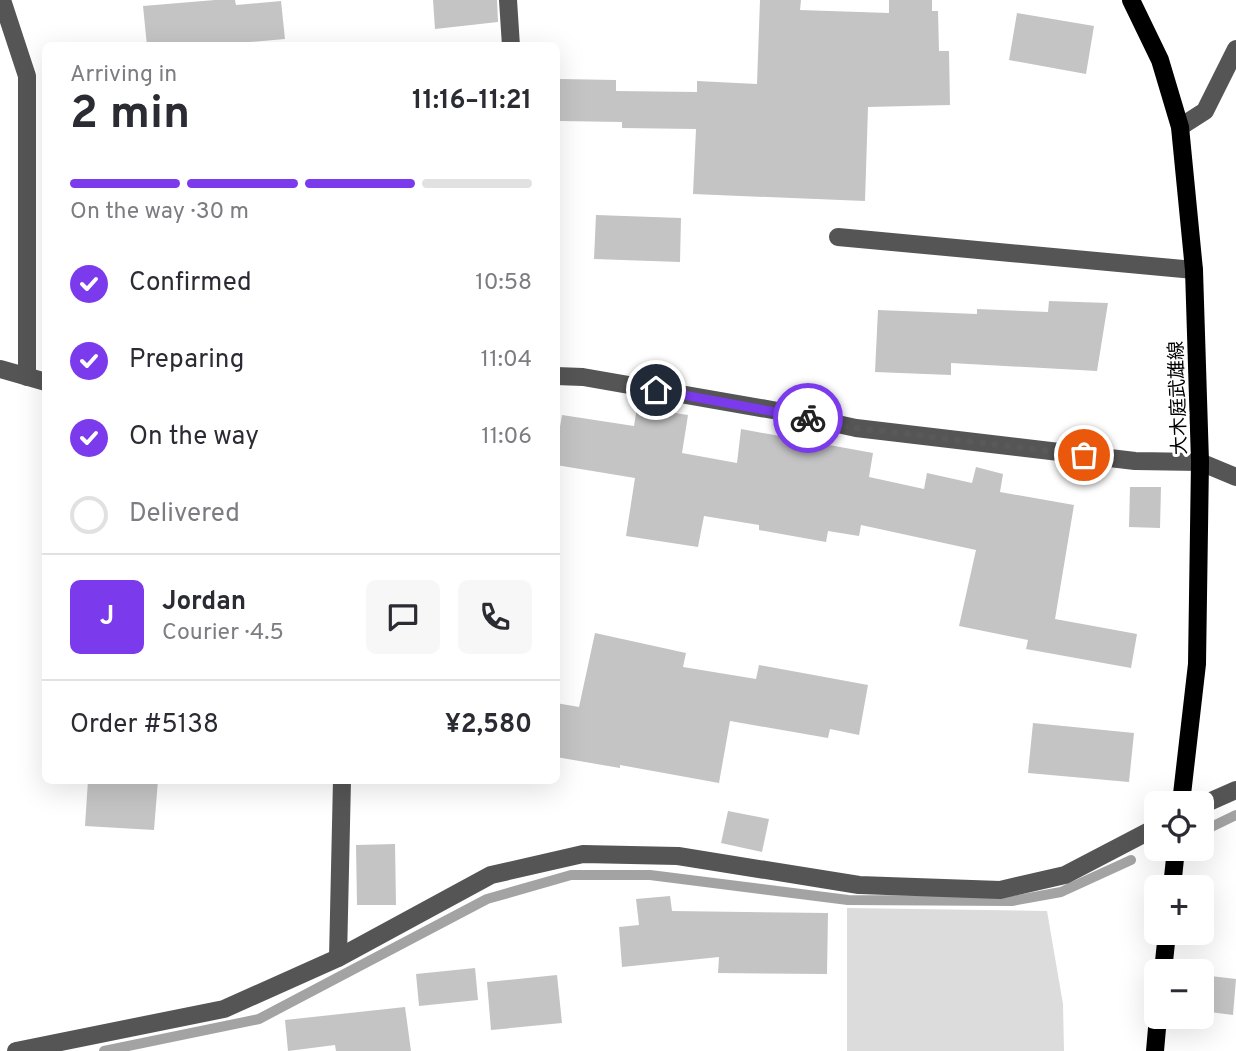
<!DOCTYPE html>
<html lang="en">
<head>
<meta charset="utf-8">
<style>
  :root { --surface:#fff; --page:#f7f7f7; --text:#2b2b33; --muted:#7c7c81; --line:#e1e1e2; --accent:#7c3aed }
  body { margin:0; font-family:Overpass,"Noto Sans JP",sans-serif; background:var(--page); color:var(--text); height:100vh; display:flex; flex-direction:column; font-size:26px; white-space:nowrap }
  * { box-sizing:border-box; margin:0 }
  p { font-size:23px; color:var(--muted) }
  .icon { flex:none; width:38px; height:38px; fill:none; stroke:currentColor; stroke-width:2; stroke-linecap:round; stroke-linejoin:round }
  .map { position:relative; flex:1; overflow:hidden }
  .panel { position:absolute; left:42px; top:42px; width:518px; height:742px; display:flex; flex-direction:column; background:var(--surface); border-radius:10px; box-shadow:0 7px 28px #0002 }
  .panel>* { flex:none }
  .buttons { position:absolute; left:1144px; top:791px; display:grid; gap:14px }
  .buttons a { display:grid; place-items:center; width:70px; height:70px; border-radius:10px; background:var(--surface); box-shadow:0 7px 28px #0002; font-size:35px }
  .pin { position:absolute; display:grid; place-items:center; width:60px; height:60px; color:#fff; margin:-30px; border:4px solid #fff; border-radius:50%; box-shadow:0 2px 7px #0007 }
  .courier { position:absolute; display:grid; place-items:center; width:70px; height:70px; margin:-35px; border:5px solid #7c3aed; border-radius:50%; background:#fff; color:#222; box-shadow:0 2px 9px #0007 }
  .headline em { font-style:normal; font-weight:700 }
  .headline div { display:flex; flex-direction:column-reverse }
  .headline { display:flex; align-items:center; justify-content:space-between; height:119px; padding:0 28px }
  h1 { font-size:46px; font-weight:700; line-height:52px }
  .bar { display:grid; grid-template-columns:repeat(4,1fr); gap:10px 7px; align-content:center; height:84px; padding:0 28px }
  .bar i { height:9px; border-radius:5px; background:var(--line) }
  .bar .selected { background:var(--accent) }
  .bar p { grid-column:span 4 }
  .line { display:flex; align-items:center; gap:18px; padding:0 28px; border-top:2px solid var(--line) }
  .line div { flex:1 }
  .round { display:grid; place-items:center; flex:none; width:74px; height:74px; border-radius:10px; background:var(--page) }
  ol { padding:0 28px; list-style:none }
  li { display:flex; align-items:center; gap:21px; height:77px }
  li p { margin-inline-start:auto }
  li .icon { padding:7px; border-radius:50%; background:var(--accent); color:#fff; stroke-width:4 }
  li:last-child { color:var(--muted) }
  li i { width:38px; height:38px; border:4px solid var(--line); border-radius:50% }
  .map>svg:first-child { display:block }
  .green { fill:#dcdcdc }
  .lines { fill:none; stroke-linecap:round; stroke-linejoin:round }
  .stream { stroke:#a3a3a3; stroke-width:10 }
  .building { fill:#c4c4c4 }
  .minor { stroke:#555; stroke-width:18 }
  .major { stroke:#000; stroke-width:18 }
  .done { stroke:#595959; stroke-width:7; stroke-dasharray:0 12.6 }
  .route { stroke:#7c3aed; stroke-width:9 }
  .labels { text-anchor:middle; stroke-width:6; stroke-linejoin:round; paint-order:stroke }
  .street-label { font-size:19px; fill:#000; stroke:#fff }
</style>
</head>
<body>
<div class="map">
<svg width="1236" height="1051" viewBox="0 0 1236 1051">
  <rect width="100%" height="100%" fill="#fff"/>
  <!-- green -->
  <path class="green" d="M847 908 1047 911 1063 1004 1064 1051H847Z"/>
  <g class="lines">
    <!-- stream -->
    <g class="stream">
      <path d="M1205 830 1236 815"/>
      <path d="M104 1051 259 1019 487 899 571 875H650L848 900 1012 901 1061 892 1131 860"/>
    </g>
  </g>
  <!-- building -->
  <g class="building">
    <path d="M215 0H235L236 5 281 1 285 39 239 43V46H147L143 6Z"/>
    <path d="M433 0H497L498 22 435 29Z"/>
    <path d="M760 0H801L800 10 889 13V0H932V11H938L939 51H949L950 105 868 107 865 201 693 194 696 129 622 128V122L560 121V79L616 80V91L697 92V81L757 84Z"/>
    <path d="M1017 13 1094 26 1086 74 1009 60Z"/>
    <path d="M596 215 681 218 680 262 594 259Z"/>
    <path d="M1049 301 1108 303 1097 371 951 363V375L875 372 878 310 977 314V309L1048 312Z"/>
    <path d="M637 407 688 415 682 453 737 463 741 429 873 453 869 477 924 489 927 473 972 483 976 467 1003 474 1000 492 1074 505 1055 619 1137 634 1131 668 1026 649 1028 640 959 626 976 550 861 525 859 536 828 531 826 542 759 530V525L704 516 698 547 626 536 635 478 556 465V450L562 415 634 426Z"/>
    <path d="M1130 487H1161L1160 528 1129 527Z"/>
    <path d="M595 633 686 653 683 667 756 679 759 665 868 685 859 735 830 729 828 738 730 721 719 783 620 765V768L556 757V703L579 707Z"/>
    <path d="M1033 723 1134 733 1129 782 1028 773Z"/>
    <path d="M88 780H158L154 830 85 826Z"/>
    <path d="M728 811 769 819 762 852 721 843Z"/>
    <path d="M395 844 396 905H357L356 845Z"/>
    <path d="M670 896 672 911 828 913 827 974 718 973 719 957 622 967 619 927 639 925 636 899Z"/>
    <path d="M475 968 478 1000 419 1006 416 974Z"/>
    <path d="M557 975 562 1023 491 1030 487 982Z"/>
    <path d="M1202 975 1236 979 1233 1015 1202 1011Z"/>
    <path d="M405 1007 411 1051H336L335 1045 288 1051 285 1020Z"/>
  </g>
  <g class="lines">
    <!-- minor -->
    <g class="minor">
      <path d="M2 0 27 76V377"/>
      <path d="M508 0 511 46"/>
      <path d="M1180 127 1205 111 1236 49"/>
      <path d="M838 237 1194 270"/>
      <path d="M0 369 46 382"/>
      <path d="M556 376 583 377 778 411 856 428 1135 461 1200 462 1236 477"/>
      <path d="M1202 805 1236 790"/>
      <path d="M338 958 342 780"/>
      <path d="M16 1051 224 1009 338 958 491 875 583 854 678 856 859 885 1000 890 1065 875 1157 827"/>
    </g>
    <!-- major -->
    <g class="major">
      <path d="M1131 0 1160 60 1180 127 1194 270 1200 462 1197 664 1181 803"/>
      <path d="M1172 887 1176 849"/>
      <path d="M1163 971 1167 933"/>
      <path d="M1155 1051 1158 1017"/>
    </g>
  </g>
  <g class="lines">
    <!-- done -->
    <path class="done" d="M808 418 856 428 1084 455"/>
    <!-- route -->
    <path class="route" d="M656 390 808 418"/>
  </g>
  <g class="labels">
    <!-- street labels -->
    <g class="street-label">
      <text transform="translate(1177 398) rotate(-92)" y="7">大木庭武雄線</text>
    </g>
  </g>
</svg>
<div class="buttons">
<a><svg class="icon" aria-label="locate" viewBox="0 0 24 24"><circle cx="12" cy="12" r="6"/><path d="M12 2v4M12 18v4M2 12h4M18 12h4"/></svg></a>
<a>+</a>
<a>−</a>
</div>
<div class="pin" style="left:1084px;top:455px;background:#ea580c"><svg class="icon" aria-label="bag" viewBox="0 0 24 24"><path d="M5 8h14l-1 12H6zM9 8a3 3 0 0 1 6 0"/></svg></div>
<div class="pin" style="left:656px;top:390px;background:#1f2937"><svg class="icon" aria-label="home" viewBox="0 0 24 24"><path d="M3 11l9-7 9 7M6 9v11h12V9"/></svg></div>
<div class="courier" style="left:808px;top:418px"><svg class="icon" aria-label="bike" viewBox="0 0 24 24"><circle cx="6" cy="16" r="4"/><circle cx="18" cy="16" r="4"/><path d="M6 16l4-8h5l3 8M10 8l3 8H6M13 5h3"/></svg></div>
<section class="panel">
<div class="headline"><div><h1>2 min</h1><p>Arriving in</p></div><em>11:16–11:21</em></div>
<div class="bar"><i class="selected"></i><i class="selected"></i><i class="selected"></i><i></i><p>On the way · 30 m</p></div>
<ol>
<li><svg class="icon" aria-label="check" viewBox="0 0 24 24"><path d="M5 12l5 5 9-10"/></svg>Confirmed<p>10:58</p></li>
<li><svg class="icon" aria-label="check" viewBox="0 0 24 24"><path d="M5 12l5 5 9-10"/></svg>Preparing<p>11:04</p></li>
<li><svg class="icon" aria-label="check" viewBox="0 0 24 24"><path d="M5 12l5 5 9-10"/></svg>On the way<p>11:06</p></li>
<li><i></i>Delivered</li>
</ol>
<div class="line" style="height:126px"><b class="round" style="background:var(--accent);color:#fff">J</b><div><b>Jordan</b><p>Courier · 4.5</p></div><a class="round"><svg class="icon" aria-label="chat" viewBox="0 0 24 24"><path d="M4 5h16v11H9l-5 4z"/></svg></a><a class="round"><svg class="icon" aria-label="phone" viewBox="0 0 24 24"><path d="M5 4h4l2 5-3 2q2 4 5 5l2-3 5 2v4C11 20 4 13 5 4z"/></svg></a></div>
<div class="line" style="height:91px"><div>Order #5138</div><b>¥2,580</b></div>
</section>
</div>
</body>
</html>
